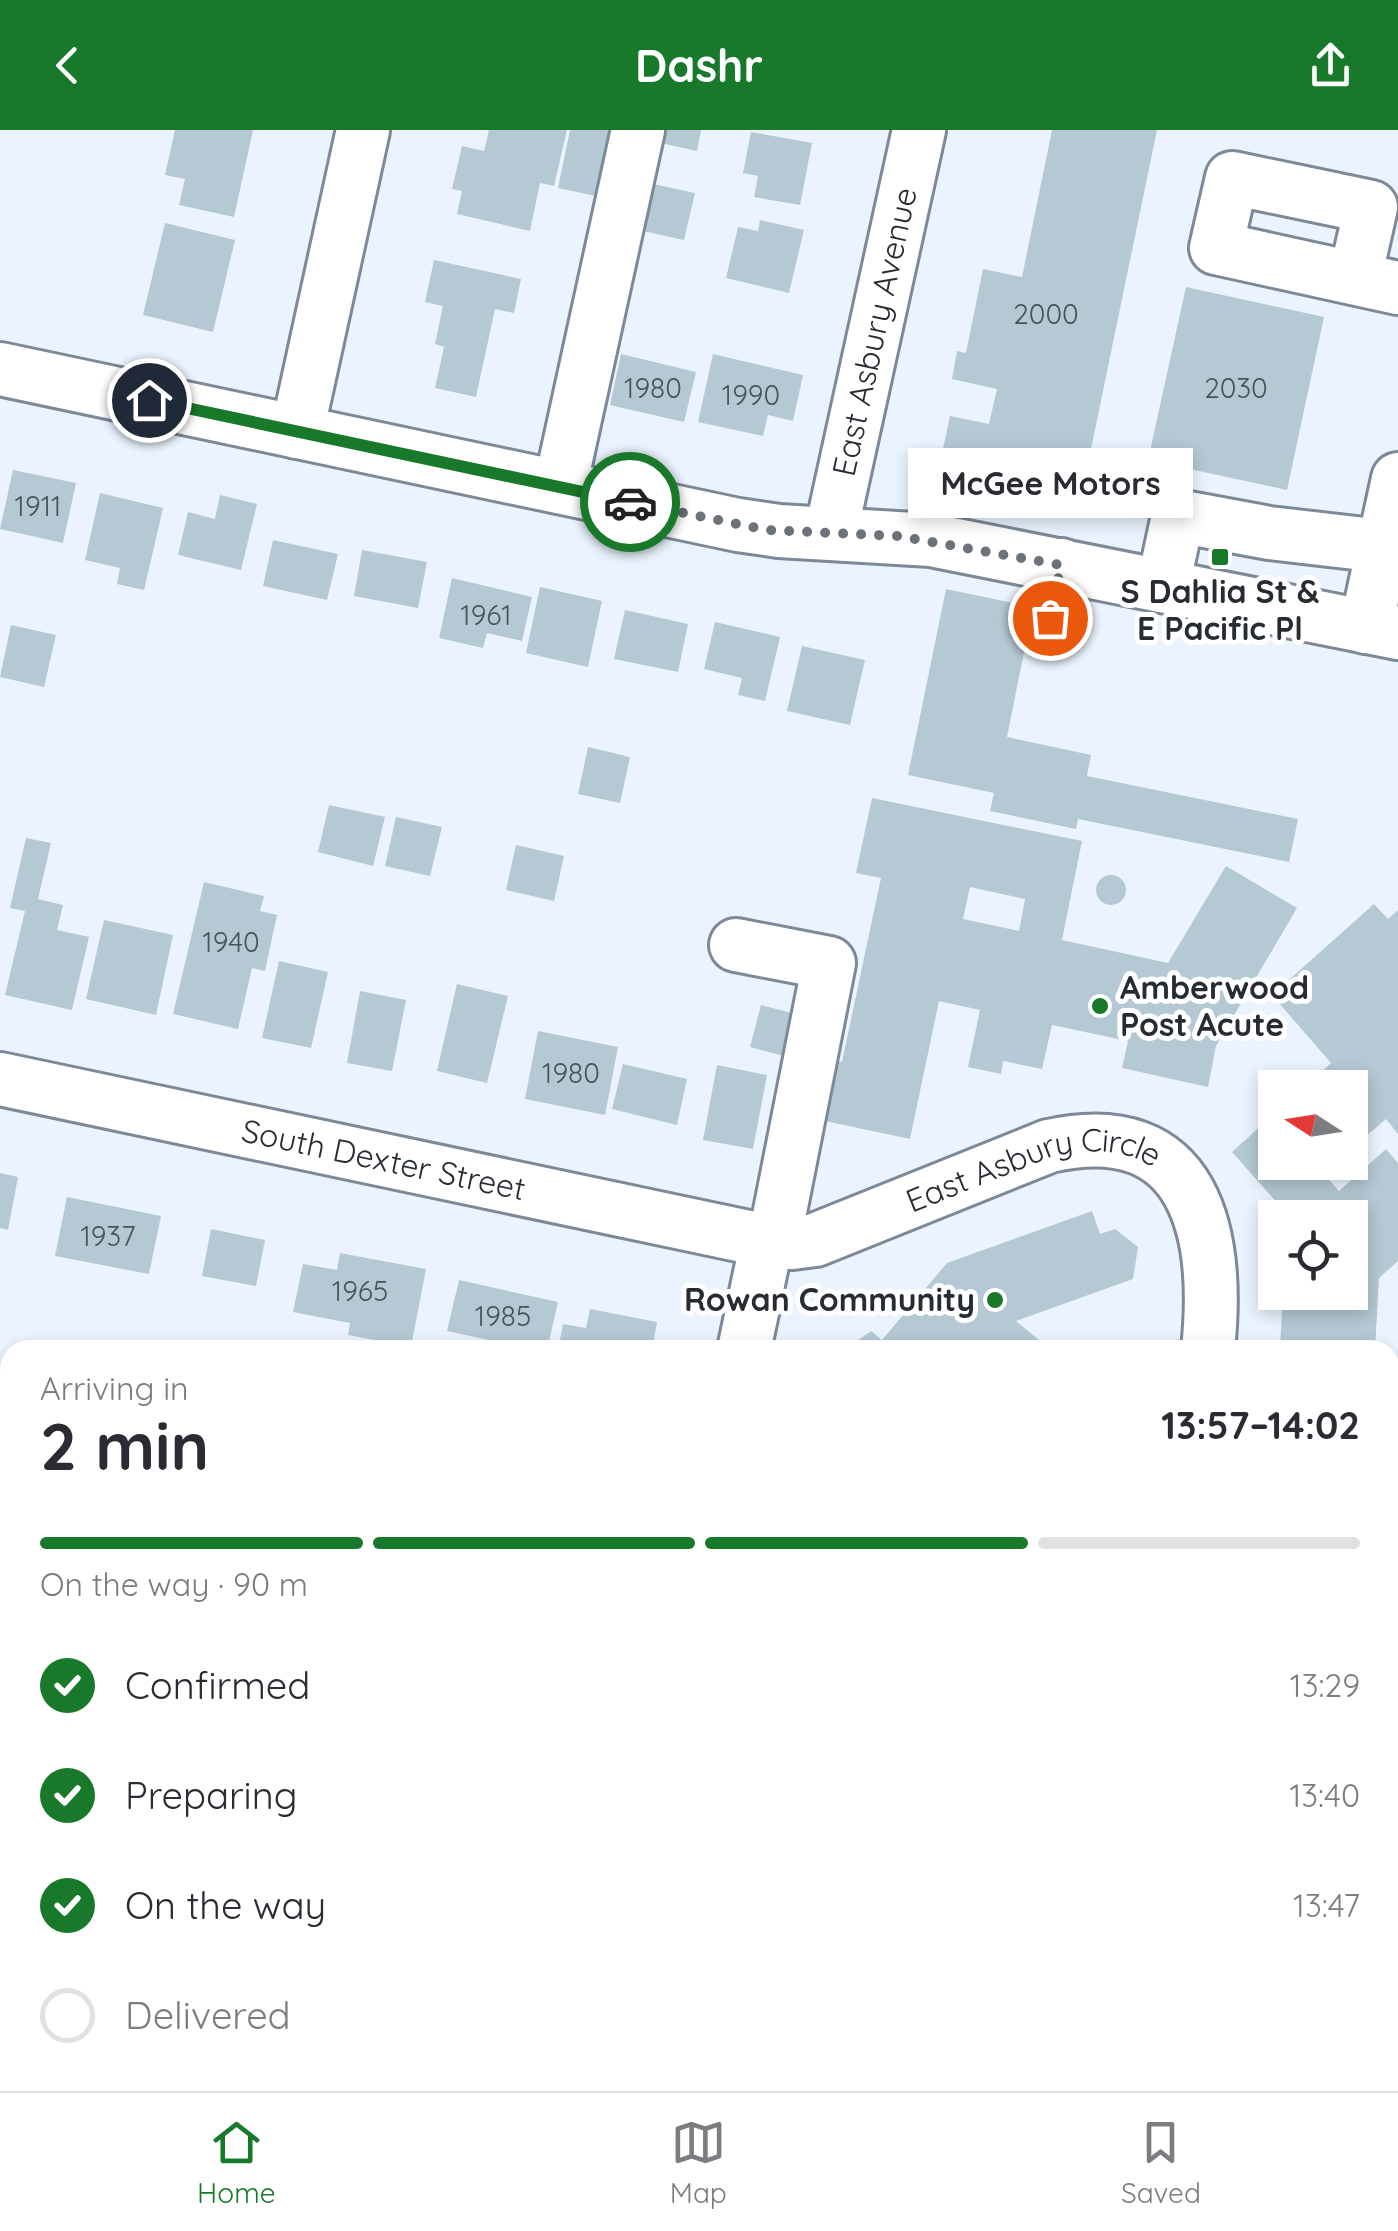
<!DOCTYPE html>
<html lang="en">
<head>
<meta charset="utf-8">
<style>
  :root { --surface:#fff; --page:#f7f7f7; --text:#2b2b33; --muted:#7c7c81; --line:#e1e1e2; --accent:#19792a }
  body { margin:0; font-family:Quicksand,sans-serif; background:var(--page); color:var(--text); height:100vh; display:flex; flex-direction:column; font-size:38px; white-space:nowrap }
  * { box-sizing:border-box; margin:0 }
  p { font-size:32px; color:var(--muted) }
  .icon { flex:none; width:55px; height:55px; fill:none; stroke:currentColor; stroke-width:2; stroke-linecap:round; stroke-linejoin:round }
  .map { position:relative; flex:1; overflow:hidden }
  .side { position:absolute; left:0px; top:1210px; width:1400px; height:752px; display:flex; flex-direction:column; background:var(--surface); border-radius:30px 30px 0 0; box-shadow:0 5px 15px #0003 }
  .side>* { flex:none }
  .needle { width:65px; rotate:282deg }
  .tools { position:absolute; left:1258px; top:940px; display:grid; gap:20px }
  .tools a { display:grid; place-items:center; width:110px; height:110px; border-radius:0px; background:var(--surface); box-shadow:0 5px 15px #0003; font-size:50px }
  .pin { position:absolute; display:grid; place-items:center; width:85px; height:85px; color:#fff; margin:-42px; border:5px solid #fff; border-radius:50%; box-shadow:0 2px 10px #0007 }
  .courier { position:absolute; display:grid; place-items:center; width:100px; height:100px; margin:-50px; border:8px solid #19792a; border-radius:50%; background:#fff; color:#222; box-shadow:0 2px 12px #0007 }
  .bubble { position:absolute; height:70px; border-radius:0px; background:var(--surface); box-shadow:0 5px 15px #0003; font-size:32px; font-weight:700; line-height:70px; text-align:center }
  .head em { font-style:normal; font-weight:700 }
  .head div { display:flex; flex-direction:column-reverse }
  .head { display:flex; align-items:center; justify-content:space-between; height:170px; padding:0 40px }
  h1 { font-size:65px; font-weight:700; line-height:75px }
  .bar { display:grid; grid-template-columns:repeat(4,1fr); gap:15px 10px; align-content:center; height:120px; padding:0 40px }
  .bar i { height:12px; border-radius:8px; background:var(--line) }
  .bar .selected { background:var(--accent) }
  .bar p { grid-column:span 4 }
  ol { padding:0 40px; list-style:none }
  li { display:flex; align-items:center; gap:30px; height:110px }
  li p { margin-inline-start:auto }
  li .icon { padding:10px; border-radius:50%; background:var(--accent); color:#fff; stroke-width:4 }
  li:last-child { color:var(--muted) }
  li i { width:55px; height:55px; border:5px solid var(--line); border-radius:50% }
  header { display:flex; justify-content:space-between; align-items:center; height:130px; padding:0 40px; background:var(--accent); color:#fff; font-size:45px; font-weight:700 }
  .tab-bar { display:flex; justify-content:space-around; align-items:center; height:140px; border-top:2px solid var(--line); background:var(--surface); font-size:28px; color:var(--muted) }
  .tab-bar a { display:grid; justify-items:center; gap:5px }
  .tab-bar .selected { color:var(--accent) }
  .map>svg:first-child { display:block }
  .building { fill:#b4c9d4; fill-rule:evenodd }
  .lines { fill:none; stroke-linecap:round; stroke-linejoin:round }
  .minor-casing { stroke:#7c8998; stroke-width:58 }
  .highway-casing { stroke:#7c8998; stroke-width:60 }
  .minor { stroke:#fff; stroke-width:52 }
  .highway { stroke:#fff; stroke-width:55 }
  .done { stroke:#6b7279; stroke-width:10; stroke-dasharray:0 18 }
  .route { stroke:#19792a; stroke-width:12 }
  .poi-dot { fill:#19792a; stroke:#fff; stroke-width:4 }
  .labels { text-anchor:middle; stroke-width:10; stroke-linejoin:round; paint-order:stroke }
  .number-label { font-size:28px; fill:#4a535a }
  .street-label { font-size:32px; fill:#262c32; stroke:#fff }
  .poi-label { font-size:32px; font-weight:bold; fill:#262c32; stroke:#fff }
</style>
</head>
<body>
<header><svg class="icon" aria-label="back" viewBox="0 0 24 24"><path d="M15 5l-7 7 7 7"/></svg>Dashr<svg class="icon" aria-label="share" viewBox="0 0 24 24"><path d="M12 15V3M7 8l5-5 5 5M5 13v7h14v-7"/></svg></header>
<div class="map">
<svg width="1398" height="1961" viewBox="0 0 1398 1961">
  <rect width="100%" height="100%" fill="#ebf4fe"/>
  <!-- building -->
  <g class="building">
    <path d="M175 0H253L234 87 179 75 185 49 165 45Z"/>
    <path d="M489 0H567L554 56 540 53 530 101 457 84 462 61 452 59 462 16 484 21Z"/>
    <path d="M570 0H619L605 68 558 58Z"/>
    <path d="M649 0H701L697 21 647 10Z"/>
    <path d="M1052 0H1157L1079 377 990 358 987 372 934 361 950 286 989 294 997 259 952 249 957 221 966 223 983 139 1022 147Z"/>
    <path d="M751 2 812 13 800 75 754 67 758 46 743 43Z"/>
    <path d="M639 51 695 63 684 110 629 98Z"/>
    <path d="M760 90 804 100 789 163 726 148 738 97 758 101Z"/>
    <path d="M165 93 235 110 213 202 143 185Z"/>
    <path d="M434 130 521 149 514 183 495 179 476 267 435 258 444 217 435 214 443 176 425 172Z"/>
    <path d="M1186 157 1324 187 1287 360 1148 330Z"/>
    <path d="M621 224 696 242 684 292 610 275Z"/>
    <path d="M713 224 803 245 793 291 768 285 763 306 698 292Z"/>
    <path d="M13 340 76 353 63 413 0 399Z"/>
    <path d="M100 363 163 378 144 460 117 454 120 438 85 430Z"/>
    <path d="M220 365 257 374 241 440 178 425 188 382 215 389Z"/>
    <path d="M273 410 338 424 327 470 263 456Z"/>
    <path d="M362 420 427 432 418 478 354 466Z"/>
    <path d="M452 448 532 467 522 511 487 503 483 518 439 508Z"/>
    <path d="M540 457 602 471 588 537 526 523Z"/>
    <path d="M946 459 1033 477 1007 607 1091 625 1087 646 1298 689 1289 732 1078 689 1076 699 990 681 994 663 908 645Z"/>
    <path d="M625 480 688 494 678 542 614 529Z"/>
    <path d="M715 492 780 507 765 571 738 565 742 548 704 539Z"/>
    <path d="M11 495 56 505 44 557 0 547Z"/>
    <path d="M802 516 865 530 850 595 787 581Z"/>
    <path d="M588 617 630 627 620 673 578 664Z"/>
    <path d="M872 668 1082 711 1062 810 1168 833 1226 736 1297 778 1216 916 1208 957 1122 938 1128 911 1052 895 1042 939 1003 931 1001 944 968 937 980 880 939 871 910 1009 806 987 819 927 842 932 881 748 856 743ZM970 757 1025 769 1019 801 963 789Z"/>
    <path d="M329 675 385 687 373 736 318 722Z"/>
    <path d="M396 687 442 697 430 746 385 736Z"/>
    <path d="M26 708 51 713 38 769 63 775 57 800 89 807 72 880 5 865 25 781 10 778Z"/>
    <path d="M516 715 564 726 554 771 506 760Z"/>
    <circle cx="1111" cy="760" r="15"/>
    <path d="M204 752 264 766 260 781 277 785 265 841 252 838 238 899 173 884Z"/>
    <path d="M1374 774 1388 789 1398 780V1004L1386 989 1350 1020V958H1304L1331 933 1272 865Z"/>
    <path d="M104 790 173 805 156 885 86 869Z"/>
    <path d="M279 831 328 842 311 918 262 908Z"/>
    <path d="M457 854 508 866 487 953 437 941Z"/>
    <path d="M360 861 406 870 392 941 347 933Z"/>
    <path d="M761 875 803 886 792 928 750 917Z"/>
    <path d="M538 901 618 917 605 985 525 969Z"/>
    <path d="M623 934 687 949 677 995 612 979Z"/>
    <path d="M717 935 767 945 753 1019 703 1010Z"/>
    <path d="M1275 983V1032H1336L1324 1044 1339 1061 1386 1019 1398 1033V1131L1379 1148 1375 1220 1280 1219 1283 1162H1350V1088H1279V1075L1232 1022Z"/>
    <path d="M0 1043 18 1047 8 1100 0 1098Z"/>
    <path d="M67 1067 161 1086 149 1144 55 1126Z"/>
    <path d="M1092 1081 1100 1104 1115 1099 1138 1117 1133 1149 1016 1191 1051 1220H850L854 1213 871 1201 882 1210 947 1133Z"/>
    <path d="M211 1099 265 1110 256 1156 202 1146Z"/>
    <path d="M340 1123 426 1139 411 1217 348 1205 350 1193 293 1182 303 1134 337 1140Z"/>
    <path d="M459 1150 558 1172 547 1220H534L447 1201Z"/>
    <path d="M590 1179 657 1192 652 1220H558L563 1194 586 1198Z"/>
    <path d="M0 1318 10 1320V1413L0 1411Z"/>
    <path d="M0 1947 10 1949V1952H25L57 1961H0Z"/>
  </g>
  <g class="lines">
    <defs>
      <g id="minor">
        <path d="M1355 148 1371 77 1232 48 1216 118 1398 158"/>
        <path d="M0 239 738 395 779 401 931 410 1398 503"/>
        <path d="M297 302 363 0"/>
        <path d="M560 357 638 0"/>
        <path id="s1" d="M831 402 919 0"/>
        <path d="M1163 456 1178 386 1269 403 1398 418"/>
        <path d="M1050 488 1061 435"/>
        <path d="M1366 497 1398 349"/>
        <path d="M736 815 829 833 774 1112"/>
        <path id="s2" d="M0 949 767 1111 792 1113 815 1110 1049 1016C1197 983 1220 1104 1208 1220"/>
        <path d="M744 1220 767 1111"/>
        <path d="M0 1267 10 1269"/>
        <path d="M1390 1313 1398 1314"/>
        <path d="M0 1498 10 1501"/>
        <path d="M0 1602 10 1604"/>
        <path d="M292 1952 330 1961"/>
        <path d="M522 1961 537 1952"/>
      </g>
      <g id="highway">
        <path d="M1390 1684 1398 1681"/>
        <path d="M1390 1790 1398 1787"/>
        <path d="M1390 1840 1398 1837"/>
        <path d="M673 1961 695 1952"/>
        <path d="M892 1961 915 1952"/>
        <path d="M1101 1961 1122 1952"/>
      </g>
    </defs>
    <!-- minor casing -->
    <use href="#minor" class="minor-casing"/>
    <!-- highway casing -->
    <use href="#highway" class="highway-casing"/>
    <!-- minor -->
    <use href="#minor" class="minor"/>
    <!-- highway -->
    <use href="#highway" class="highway"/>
  </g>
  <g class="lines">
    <!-- done -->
    <path class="done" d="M630 372 767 400 898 406 1061 435 1050 488"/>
    <!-- route -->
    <path class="route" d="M149 270 630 372"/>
  </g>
  <!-- markers -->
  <g class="poi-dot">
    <rect x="1210" y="417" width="20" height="20" rx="5"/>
    <circle cx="1100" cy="876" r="10"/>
    <circle cx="995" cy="1170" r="10"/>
  </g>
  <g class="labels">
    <!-- number labels -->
    <g class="number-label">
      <text x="1046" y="194">2000</text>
      <text x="653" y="268">1980</text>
      <text x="1236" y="268">2030</text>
      <text x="751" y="275">1990</text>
      <text x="38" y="386">1911</text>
      <text x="486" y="495">1961</text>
      <text x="231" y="822">1940</text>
      <text x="571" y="953">1980</text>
      <text x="108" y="1116">1937</text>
      <text x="360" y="1171">1965</text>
      <text x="503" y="1196">1985</text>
    </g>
    <!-- street labels -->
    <g class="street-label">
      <text dy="11" stroke="none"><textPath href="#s1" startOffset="205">East Asbury Avenue</textPath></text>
      <text dy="11" stroke="none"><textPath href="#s2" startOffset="392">South Dexter Street</textPath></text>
      <text dy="11" stroke="none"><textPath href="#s2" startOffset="1065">East Asbury Circle</textPath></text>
    </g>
    <!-- poi labels -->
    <g class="poi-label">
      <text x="1220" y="473">S Dahlia St &amp;<tspan x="1220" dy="37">E Pacific Pl</tspan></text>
      <text x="1120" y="869" text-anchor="start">Amberwood<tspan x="1120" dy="37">Post Acute</tspan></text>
      <text x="975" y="1181" text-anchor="end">Rowan Community</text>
    </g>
  </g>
</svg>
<div class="tools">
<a><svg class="needle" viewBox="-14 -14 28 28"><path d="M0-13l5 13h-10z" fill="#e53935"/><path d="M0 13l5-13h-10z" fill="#7c7c81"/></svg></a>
<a><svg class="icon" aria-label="locate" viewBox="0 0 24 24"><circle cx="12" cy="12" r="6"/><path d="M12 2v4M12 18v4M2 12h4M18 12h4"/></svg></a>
</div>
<div class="pin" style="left:1050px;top:488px;background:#ea580c"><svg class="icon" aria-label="bag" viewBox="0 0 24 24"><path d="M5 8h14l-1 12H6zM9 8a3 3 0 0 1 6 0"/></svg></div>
<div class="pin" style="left:149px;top:270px;background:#1f2937"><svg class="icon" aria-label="home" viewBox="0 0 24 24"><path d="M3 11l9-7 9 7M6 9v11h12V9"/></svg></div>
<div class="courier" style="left:630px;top:372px"><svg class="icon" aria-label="car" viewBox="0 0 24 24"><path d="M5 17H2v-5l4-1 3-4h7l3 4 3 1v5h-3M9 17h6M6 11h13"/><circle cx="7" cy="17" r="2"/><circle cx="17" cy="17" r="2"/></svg></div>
<div class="bubble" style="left:908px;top:318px;width:285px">McGee Motors</div>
<section class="side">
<div class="head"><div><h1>2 min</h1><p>Arriving in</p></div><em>13:57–14:02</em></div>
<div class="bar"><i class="selected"></i><i class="selected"></i><i class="selected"></i><i></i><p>On the way · 90 m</p></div>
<ol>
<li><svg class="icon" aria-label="check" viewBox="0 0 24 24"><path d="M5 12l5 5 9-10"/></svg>Confirmed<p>13:29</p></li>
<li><svg class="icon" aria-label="check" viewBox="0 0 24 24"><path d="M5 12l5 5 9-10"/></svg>Preparing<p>13:40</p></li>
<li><svg class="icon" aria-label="check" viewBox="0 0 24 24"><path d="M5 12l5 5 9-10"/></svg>On the way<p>13:47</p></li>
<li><i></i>Delivered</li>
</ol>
</section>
</div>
<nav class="tab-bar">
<a class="selected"><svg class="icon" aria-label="home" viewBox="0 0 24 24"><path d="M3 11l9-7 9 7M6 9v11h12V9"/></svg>Home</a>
<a><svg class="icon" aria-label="map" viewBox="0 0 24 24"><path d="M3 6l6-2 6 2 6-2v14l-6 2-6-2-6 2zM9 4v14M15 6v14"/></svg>Map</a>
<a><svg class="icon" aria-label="saved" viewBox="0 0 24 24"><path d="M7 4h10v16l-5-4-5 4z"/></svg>Saved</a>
</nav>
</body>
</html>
